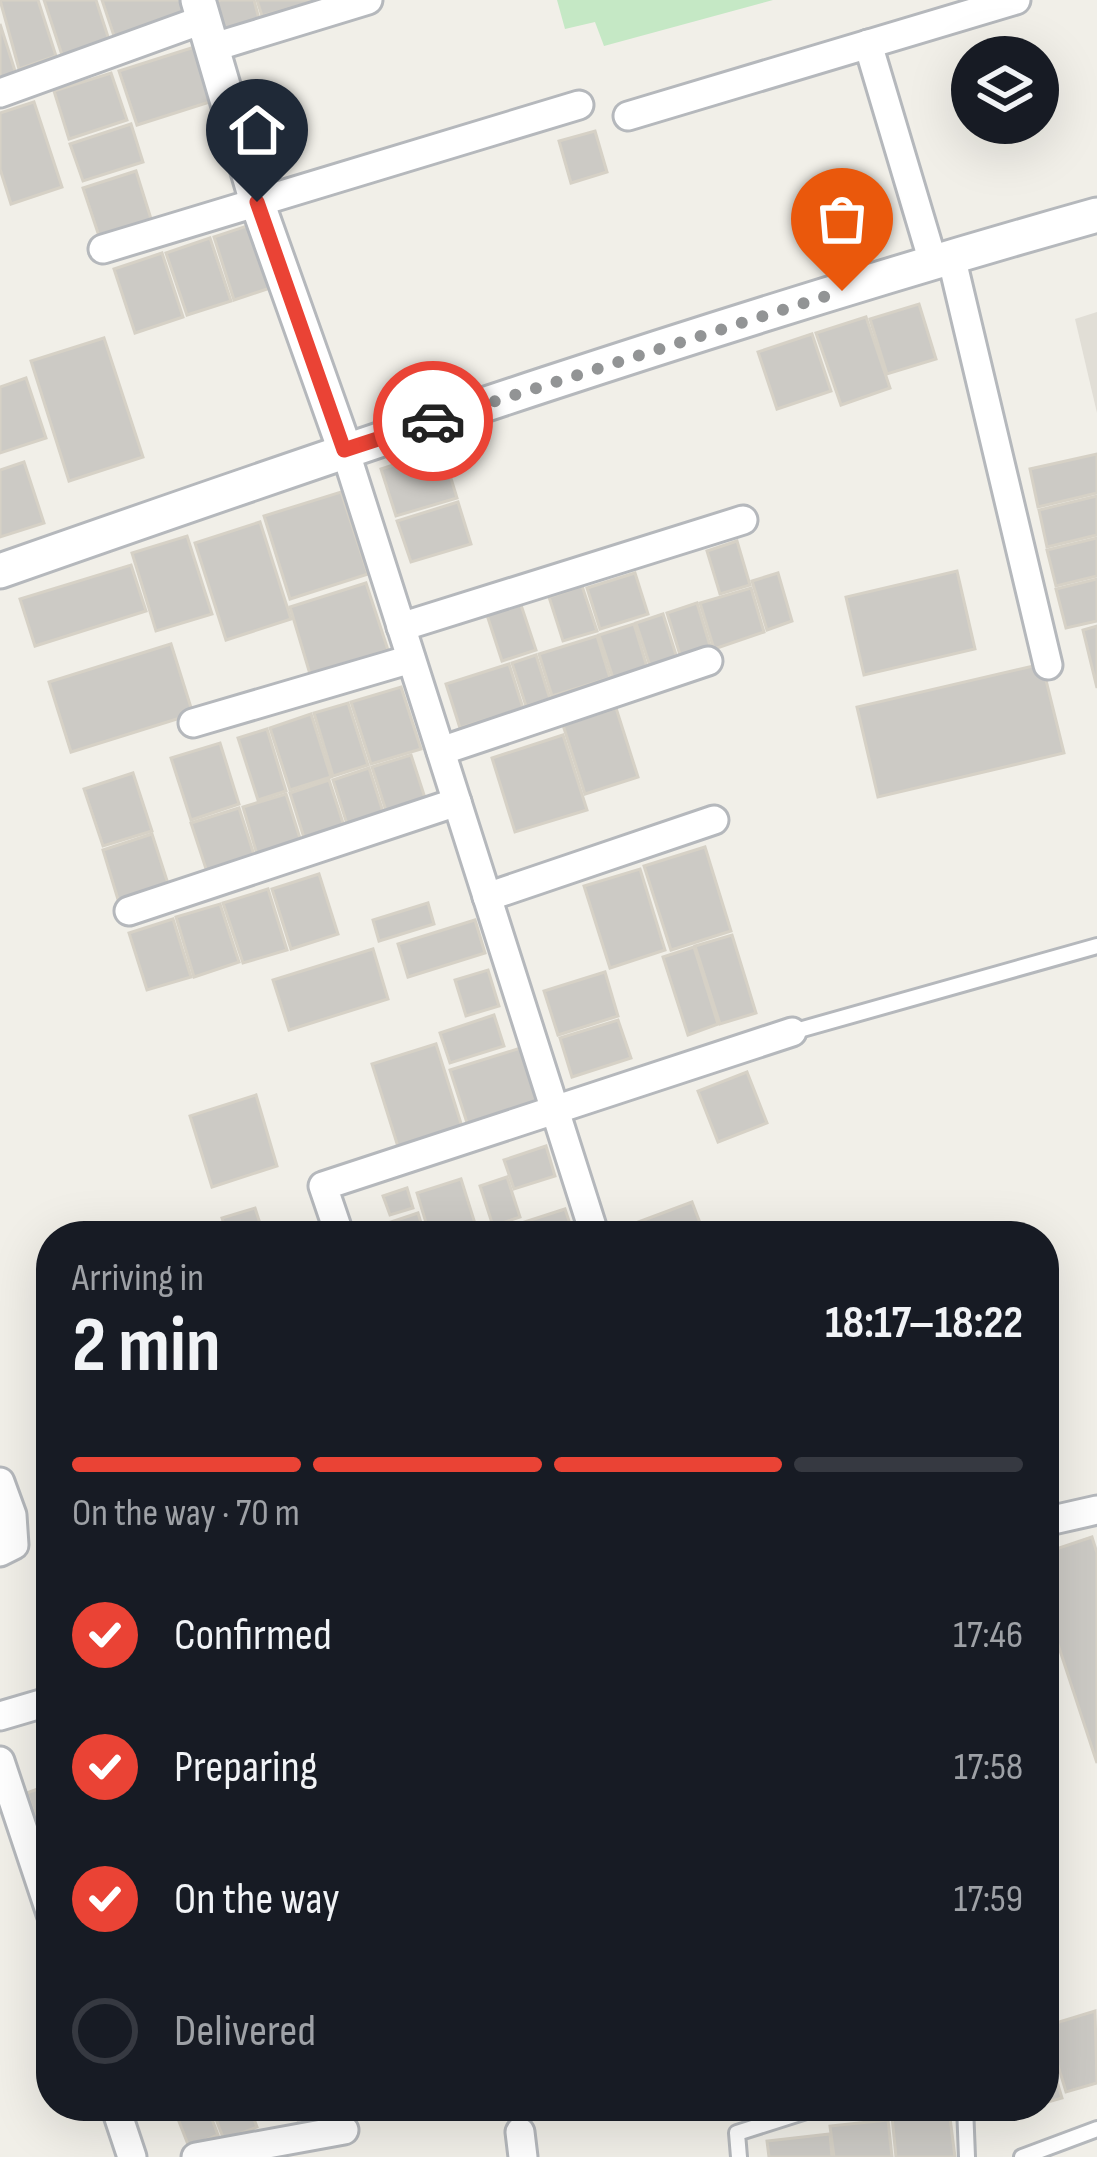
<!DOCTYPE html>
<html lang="en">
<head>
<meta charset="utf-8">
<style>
  :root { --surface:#171b24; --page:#20242c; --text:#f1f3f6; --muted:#9ea1a6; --line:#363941; --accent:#ea4335 }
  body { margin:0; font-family:"Sofia Sans Condensed",sans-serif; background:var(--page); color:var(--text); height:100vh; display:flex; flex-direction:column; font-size:45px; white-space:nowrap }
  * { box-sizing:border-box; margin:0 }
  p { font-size:39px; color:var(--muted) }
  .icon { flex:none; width:66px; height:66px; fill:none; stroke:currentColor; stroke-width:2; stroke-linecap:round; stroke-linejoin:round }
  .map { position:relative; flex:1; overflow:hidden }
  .side { position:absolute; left:36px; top:1221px; width:1023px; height:900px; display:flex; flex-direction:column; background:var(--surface); border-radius:48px; box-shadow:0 12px 48px #0002 }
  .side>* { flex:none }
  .fabs { position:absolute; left:951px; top:36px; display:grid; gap:24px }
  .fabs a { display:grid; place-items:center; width:108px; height:108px; border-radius:50%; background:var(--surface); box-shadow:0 12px 48px #0002; font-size:60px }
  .pin { position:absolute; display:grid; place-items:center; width:102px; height:102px; color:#fff; margin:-123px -51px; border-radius:50% 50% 50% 0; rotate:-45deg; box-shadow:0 0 12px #0007 }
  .pin .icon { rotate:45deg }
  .courier { position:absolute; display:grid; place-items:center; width:120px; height:120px; margin:-60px; border:9px solid #ea4335; border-radius:50%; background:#fff; color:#222; box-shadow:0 3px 15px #0007 }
  .overview em { font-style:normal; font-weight:700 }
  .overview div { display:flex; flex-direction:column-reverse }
  .overview { display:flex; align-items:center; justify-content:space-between; height:204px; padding:0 36px }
  h1 { font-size:78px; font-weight:700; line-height:90px }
  .bar { display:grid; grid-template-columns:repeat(4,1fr); gap:18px 12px; align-content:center; height:144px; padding:0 36px }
  .bar i { height:15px; border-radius:9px; background:var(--line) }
  .bar .selected { background:var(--accent) }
  .bar p { grid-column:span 4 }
  ol { padding:0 36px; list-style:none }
  li { display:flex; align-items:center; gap:36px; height:132px }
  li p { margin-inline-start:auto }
  li .icon { padding:12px; border-radius:50%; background:var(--accent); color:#fff; stroke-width:4 }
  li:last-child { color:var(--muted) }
  li i { width:66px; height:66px; border:6px solid var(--line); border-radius:50% }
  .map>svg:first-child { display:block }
  .education { fill:#e1ded6 }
  .green { fill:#c5e8c5 }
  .building { fill:#cccac5; stroke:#d6d1c6; stroke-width:3 }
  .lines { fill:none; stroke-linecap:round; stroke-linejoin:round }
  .service-casing { stroke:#b5b8bc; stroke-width:20 }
  .minor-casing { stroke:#b5b8bc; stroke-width:33 }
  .tertiary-casing { stroke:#b5b8bc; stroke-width:39 }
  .service { stroke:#fff; stroke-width:14 }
  .minor { stroke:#fff; stroke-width:27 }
  .tertiary { stroke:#fff; stroke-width:33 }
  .done { stroke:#929495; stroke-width:12; stroke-dasharray:0 21.6 }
  .route { stroke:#ea4335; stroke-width:15 }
</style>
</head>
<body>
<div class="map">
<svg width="1097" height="2157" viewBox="0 0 1097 2157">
  <rect width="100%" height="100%" fill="#f1efe8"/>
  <!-- education -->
  <path class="education" d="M1097 312V413L1075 319Z"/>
  <!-- green -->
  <path class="green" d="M557 0H773L604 46 595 22 565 29Z"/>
  <!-- building -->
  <g class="building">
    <path d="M0 0H38L56 56 19 69Z"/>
    <path d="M44 0H96L111 46 64 61Z"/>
    <path d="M102 0H184L190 19 116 42Z"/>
    <path d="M221 0H254L259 19 219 31 210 3Z"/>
    <path d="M257 0H319L262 16Z"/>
    <path d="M0 24 16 74 0 79Z"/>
    <path d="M201 45 219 99 137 125 119 71Z"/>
    <path d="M111 73 127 120 69 139 54 91Z"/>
    <path d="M34 102 62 187 11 204 0 169V113Z"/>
    <path d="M131 124 143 162 83 181 70 144Z"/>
    <path d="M595 131 607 172 571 183 559 141Z"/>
    <path d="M136 171 152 222 100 239 83 188Z"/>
    <path d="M256 223 276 286 234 300 214 237Z"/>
    <path d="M210 238 231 301 187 315 166 253Z"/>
    <path d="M162 253 183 317 135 333 114 269Z"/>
    <path d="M919 304 936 359 887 374 870 319Z"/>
    <path d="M866 317 890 388 841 405 816 333Z"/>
    <path d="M812 334 831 391 777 409 758 352Z"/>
    <path d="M104 338 143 457 69 481 31 361Z"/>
    <path d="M26 378 46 438 0 453V387Z"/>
    <path d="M442 449 457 498 396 516 381 469Z"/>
    <path d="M1097 454V493L1038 507 1030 469Z"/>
    <path d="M24 462 44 523 0 537V470Z"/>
    <path d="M341 492 368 574 290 599 264 516Z"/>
    <path d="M1097 496V535L1047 547 1039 510Z"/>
    <path d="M458 502 471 544 411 562 397 521Z"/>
    <path d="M260 522 291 619 226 640 195 543Z"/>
    <path d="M187 536 212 614 156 631 132 553Z"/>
    <path d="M1097 538V576L1056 586 1047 550Z"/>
    <path d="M737 541 750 585 720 594 707 551Z"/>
    <path d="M131 565 146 611 35 646 20 599Z"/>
    <path d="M957 571 975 649 864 675 846 597Z"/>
    <path d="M635 573 648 614 600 629 587 588Z"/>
    <path d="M778 573 792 621 767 630 752 581Z"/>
    <path d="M1097 579V621L1066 628 1056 589Z"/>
    <path d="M366 583 388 650 310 674 290 607Z"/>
    <path d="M582 586 597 631 563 641 549 597Z"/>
    <path d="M751 588 764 632 714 649 700 603Z"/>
    <path d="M697 603 711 649 681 658 667 613Z"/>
    <path d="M521 605 536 650 502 661 487 615Z"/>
    <path d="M663 614 677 658 650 666 636 623Z"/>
    <path d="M634 624 647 667 613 678 599 635Z"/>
    <path d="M1097 626V688L1083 630Z"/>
    <path d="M597 636 610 678 552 696 539 654Z"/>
    <path d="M171 644 193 714 71 752 49 682Z"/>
    <path d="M536 655 550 699 526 706 512 663Z"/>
    <path d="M509 664 523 708 460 728 446 684Z"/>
    <path d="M1042 664 1064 753 878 797 857 707Z"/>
    <path d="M401 687 421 749 371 764 351 702Z"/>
    <path d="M348 703 368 765 333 776 314 713Z"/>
    <path d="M616 708 638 777 585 794 563 725Z"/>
    <path d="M311 714 331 777 290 790 270 728Z"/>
    <path d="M267 729 286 791 258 800 238 738Z"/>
    <path d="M563 735 587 810 515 832 492 758Z"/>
    <path d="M220 743 239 804 191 820 171 758Z"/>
    <path d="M411 755 427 804 388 817 372 767Z"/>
    <path d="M369 768 384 815 348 827 333 780Z"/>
    <path d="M133 773 152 831 103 846 84 789Z"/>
    <path d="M329 780 345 829 305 841 290 793Z"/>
    <path d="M286 794 303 848 259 861 243 807Z"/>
    <path d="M239 808 256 861 208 875 191 823Z"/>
    <path d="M152 834 170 890 120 906 103 850Z"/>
    <path d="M705 847 731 931 671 950 644 866Z"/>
    <path d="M640 869 665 950 610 968 584 886Z"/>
    <path d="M319 874 338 934 291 949 272 889Z"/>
    <path d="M268 889 287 950 243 963 223 903Z"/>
    <path d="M428 903 434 924 379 941 373 920Z"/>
    <path d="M220 904 239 962 194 977 176 917Z"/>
    <path d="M173 919 191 977 147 990 129 933Z"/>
    <path d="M475 920 485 953 408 977 398 944Z"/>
    <path d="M732 935 756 1013 720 1024 695 946Z"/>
    <path d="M694 947 718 1024 688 1035 663 957Z"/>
    <path d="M373 949 388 999 289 1030 273 980Z"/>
    <path d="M488 970 499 1006 466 1016 455 980Z"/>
    <path d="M605 972 618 1016 558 1035 544 991Z"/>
    <path d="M494 1015 504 1046 450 1063 440 1033Z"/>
    <path d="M618 1020 631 1058 572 1077 560 1038Z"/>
    <path d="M436 1044 464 1133 400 1153 372 1064Z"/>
    <path d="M524 1047 543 1109 470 1132 450 1070Z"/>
    <path d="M747 1072 767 1123 718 1142 698 1091Z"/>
    <path d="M256 1095 277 1166 212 1187 190 1116Z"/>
    <path d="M546 1146 555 1176 514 1189 504 1160Z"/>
    <path d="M507 1177 520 1217 493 1226 480 1186Z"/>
    <path d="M461 1179 478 1233 430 1236 417 1193Z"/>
    <path d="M407 1188 413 1208 390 1215 383 1196Z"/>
    <path d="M692 1202 705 1236H619L617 1230Z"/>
    <path d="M255 1208 264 1236H228L222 1218Z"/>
    <path d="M565 1209 574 1236H506L503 1229Z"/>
    <path d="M418 1213 425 1236H375L373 1228Z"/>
    <path d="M1092 1537 1097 1553V1763L1044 1602V1553Z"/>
    <path d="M51 1784V1848L46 1850 27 1793Z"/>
    <path d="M1095 2011 1097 2083 1066 2092 1046 2026Z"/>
    <path d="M1044 2039 1062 2098 1044 2103Z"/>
    <path d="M173 2106H207L218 2135 189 2147Z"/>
    <path d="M211 2106H249L257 2127 224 2140Z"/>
    <path d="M294 2106H328L329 2109 298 2120Z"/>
    <path d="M949 2110 955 2157H896L892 2116Z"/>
    <path d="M888 2120 892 2157H834L830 2126Z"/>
    <path d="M830 2134 832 2157H769L767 2141Z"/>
  </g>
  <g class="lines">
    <defs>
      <g id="service">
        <path d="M792 1032 1097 946"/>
        <path d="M965 2106 967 2157"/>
        <path d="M739 2157 737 2133 822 2106"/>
        <path d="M1022 2157 1097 2129"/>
      </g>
      <g id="minor">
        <path d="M868 44 933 262"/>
        <path d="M211 48 368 0"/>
        <path d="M0 93 202 20"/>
        <path d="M628 116 1016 0"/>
        <path d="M103 249 579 105"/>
        <path d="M951 256 1048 665"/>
        <path d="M345 450 595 1236"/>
        <path d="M401 627 743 520"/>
        <path d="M193 723 411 659"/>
        <path d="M441 751 708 661"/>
        <path d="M487 897 714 820"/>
        <path d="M129 911 457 802"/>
        <path d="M340 1236 323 1186 792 1032"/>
        <path d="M0 1482 12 1515 14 1545 0 1552"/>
        <path d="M1044 1522 1097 1510"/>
        <path d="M0 1716 51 1701"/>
        <path d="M0 1761 51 1914"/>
        <path d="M115 2106 132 2157"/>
        <path d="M520 2132 523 2157"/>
        <path d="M196 2157 344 2130"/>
      </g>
      <g id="tertiary">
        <path d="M198 0 257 202 345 450"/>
        <path d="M0 571C362 444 727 319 1097 215"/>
      </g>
    </defs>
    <!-- service casing -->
    <use href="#service" class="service-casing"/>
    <!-- minor casing -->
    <use href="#minor" class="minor-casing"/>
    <!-- tertiary casing -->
    <use href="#tertiary" class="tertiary-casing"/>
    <!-- service -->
    <use href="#service" class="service"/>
    <!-- minor -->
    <use href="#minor" class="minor"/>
    <!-- tertiary -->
    <use href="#tertiary" class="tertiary"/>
  </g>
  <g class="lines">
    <!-- done -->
    <path class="done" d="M433 421 842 291"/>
    <!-- route -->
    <path class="route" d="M257 202 344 450 433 421"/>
  </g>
</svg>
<div class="fabs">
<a><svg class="icon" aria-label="layers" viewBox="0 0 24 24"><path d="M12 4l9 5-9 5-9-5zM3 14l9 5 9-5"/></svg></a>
</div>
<div class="pin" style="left:842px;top:291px;background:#ea580c"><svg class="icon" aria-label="bag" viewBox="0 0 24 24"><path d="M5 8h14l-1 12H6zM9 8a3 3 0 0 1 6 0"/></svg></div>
<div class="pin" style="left:257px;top:202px;background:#1f2937"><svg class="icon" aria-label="home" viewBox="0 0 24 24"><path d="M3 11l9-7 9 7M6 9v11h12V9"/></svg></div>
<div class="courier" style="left:433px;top:421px"><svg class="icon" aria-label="car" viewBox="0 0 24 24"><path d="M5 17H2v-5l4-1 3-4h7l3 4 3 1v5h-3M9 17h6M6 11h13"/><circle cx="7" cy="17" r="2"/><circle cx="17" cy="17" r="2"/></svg></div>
<section class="side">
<div class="overview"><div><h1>2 min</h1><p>Arriving in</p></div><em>18:17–18:22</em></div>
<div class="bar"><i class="selected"></i><i class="selected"></i><i class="selected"></i><i></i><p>On the way · 70 m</p></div>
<ol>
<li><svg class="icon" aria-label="check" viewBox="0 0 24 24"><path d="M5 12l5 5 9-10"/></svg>Confirmed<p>17:46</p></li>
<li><svg class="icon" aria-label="check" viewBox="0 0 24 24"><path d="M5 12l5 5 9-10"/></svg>Preparing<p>17:58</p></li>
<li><svg class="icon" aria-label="check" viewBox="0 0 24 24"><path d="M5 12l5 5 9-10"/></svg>On the way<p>17:59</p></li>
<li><i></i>Delivered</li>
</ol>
</section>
</div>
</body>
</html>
